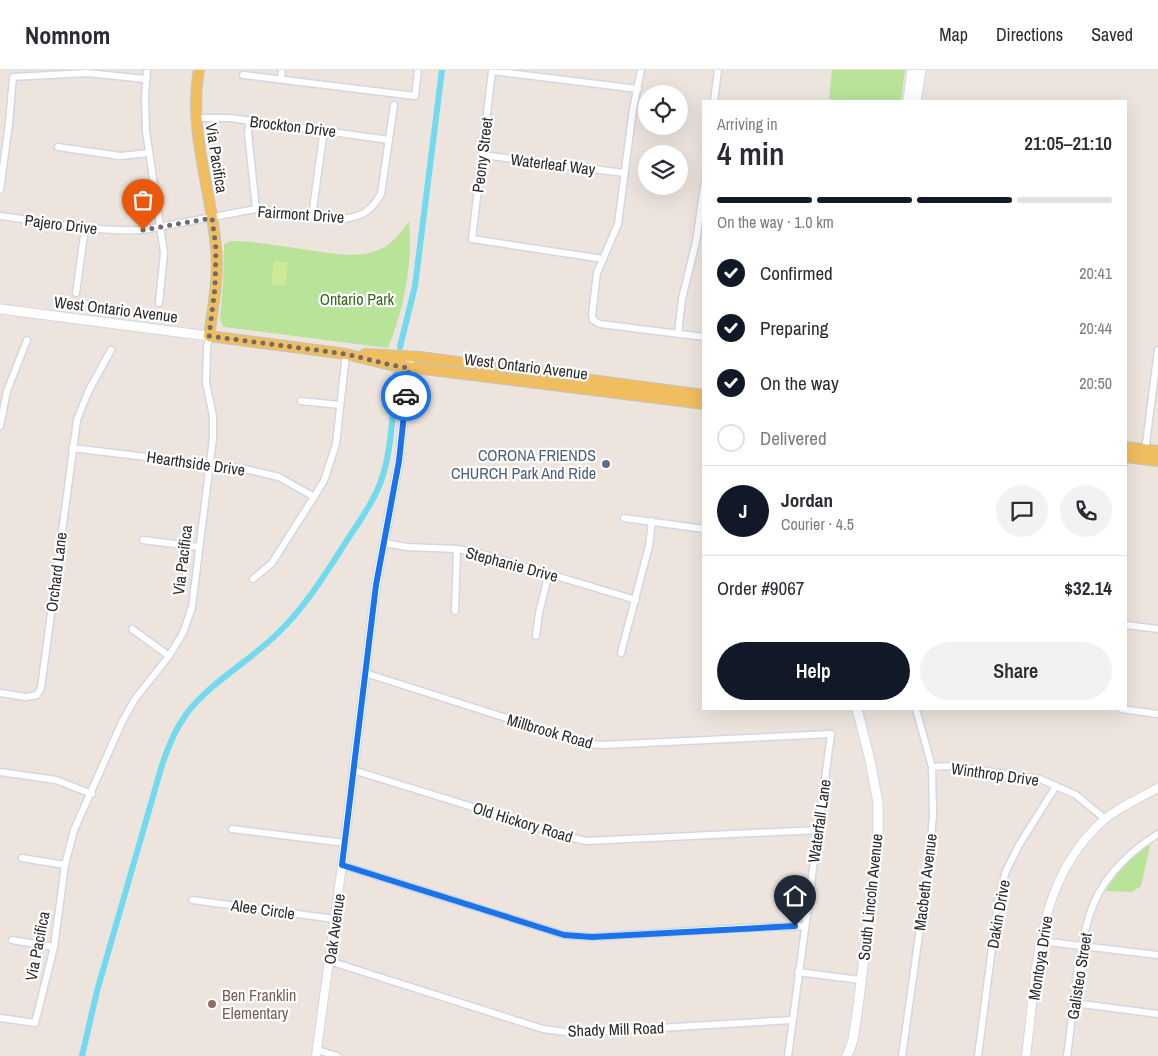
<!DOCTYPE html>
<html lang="en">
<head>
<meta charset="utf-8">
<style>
  :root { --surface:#fff; --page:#f2f2f3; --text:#2b2b33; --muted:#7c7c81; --line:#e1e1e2; --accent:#111827 }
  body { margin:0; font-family:"Archivo Narrow",sans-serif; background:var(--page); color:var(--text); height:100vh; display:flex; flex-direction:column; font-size:19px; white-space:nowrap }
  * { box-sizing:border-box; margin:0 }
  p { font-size:16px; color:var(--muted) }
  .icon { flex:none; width:28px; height:28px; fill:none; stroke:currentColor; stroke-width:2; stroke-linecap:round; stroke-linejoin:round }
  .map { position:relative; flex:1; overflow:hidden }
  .sheet { position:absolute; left:702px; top:30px; width:425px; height:610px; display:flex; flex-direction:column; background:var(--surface); border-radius:0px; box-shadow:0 5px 20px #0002 }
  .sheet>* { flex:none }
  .tools { position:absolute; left:638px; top:15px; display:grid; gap:10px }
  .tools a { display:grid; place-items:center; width:50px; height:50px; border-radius:50%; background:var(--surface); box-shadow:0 5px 20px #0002; font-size:25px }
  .pin { position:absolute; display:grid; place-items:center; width:42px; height:42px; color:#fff; margin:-51px -21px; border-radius:50% 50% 50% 0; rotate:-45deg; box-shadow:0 0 5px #0007 }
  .pin .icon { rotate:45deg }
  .courier { position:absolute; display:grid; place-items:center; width:50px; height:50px; margin:-25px; border:4px solid #1a73e8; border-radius:50%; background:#fff; color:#222; box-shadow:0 1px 6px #0007 }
  .summary em { font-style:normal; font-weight:600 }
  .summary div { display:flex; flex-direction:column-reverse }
  .summary { display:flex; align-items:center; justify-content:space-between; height:85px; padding:0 15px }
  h1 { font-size:32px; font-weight:600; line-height:38px }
  .bar { display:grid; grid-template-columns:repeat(4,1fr); gap:8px 5px; align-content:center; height:60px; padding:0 15px }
  .bar i { height:6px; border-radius:4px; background:var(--line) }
  .bar .current { background:var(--accent) }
  .bar p { grid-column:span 4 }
  .line { display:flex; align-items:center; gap:12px; padding:0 15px; border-top:1px solid var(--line) }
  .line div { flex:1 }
  .round { display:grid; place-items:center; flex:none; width:52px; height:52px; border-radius:26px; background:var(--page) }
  ol { padding:0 15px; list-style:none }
  li { display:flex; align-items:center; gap:15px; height:55px }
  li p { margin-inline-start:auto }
  li .icon { padding:5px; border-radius:50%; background:var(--accent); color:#fff; stroke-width:4 }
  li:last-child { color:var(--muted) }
  li i { width:28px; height:28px; border:2px solid var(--line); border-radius:50% }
  .button { display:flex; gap:10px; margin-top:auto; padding:10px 15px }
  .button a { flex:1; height:58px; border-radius:30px; background:var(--accent); color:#fff; font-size:20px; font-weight:600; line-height:58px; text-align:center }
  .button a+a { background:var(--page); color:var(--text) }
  header { display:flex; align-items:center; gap:30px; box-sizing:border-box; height:70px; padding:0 25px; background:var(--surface); border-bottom:1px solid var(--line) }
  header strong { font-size:24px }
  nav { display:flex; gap:28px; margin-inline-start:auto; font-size:18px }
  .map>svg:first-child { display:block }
  .green { fill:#bae39a }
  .pitch { fill:#cfea96 }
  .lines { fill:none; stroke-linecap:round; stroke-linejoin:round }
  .canal { stroke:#71daee; stroke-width:6 }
  .minor-casing { stroke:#d2d7e3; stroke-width:9 }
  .tertiary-casing { stroke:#d2d7e3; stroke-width:10 }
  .secondary-casing { stroke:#d2d7e3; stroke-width:11 }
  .primary-casing { stroke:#c4c4c4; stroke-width:12 }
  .minor { stroke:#fff; stroke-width:6 }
  .tertiary { stroke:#fff; stroke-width:8 }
  .secondary { stroke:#fff; stroke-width:9 }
  .primary { stroke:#f0be5f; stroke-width:10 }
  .done { stroke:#6f6c69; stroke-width:5; stroke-dasharray:0 9 }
  .route { stroke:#1a73e8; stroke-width:6 }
  .service-dot { fill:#5c6f8a; stroke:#fff; stroke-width:2 }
  .education-dot { fill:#8d6e63; stroke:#fff; stroke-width:2 }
  .labels { text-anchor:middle; stroke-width:4.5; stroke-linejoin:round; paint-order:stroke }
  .street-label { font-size:16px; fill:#2b2b2b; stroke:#fff }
  .park-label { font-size:16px; fill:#33681b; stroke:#fff }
  .service-label { font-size:16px; fill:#4e5e75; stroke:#fff; text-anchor:end }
  .education-label { font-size:16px; fill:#785e54; stroke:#fff; text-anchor:start }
</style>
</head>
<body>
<header>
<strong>Nomnom</strong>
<nav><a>Map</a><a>Directions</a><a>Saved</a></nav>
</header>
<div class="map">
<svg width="1158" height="986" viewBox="0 0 1158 986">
  <rect width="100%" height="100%" fill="#ede4dd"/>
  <!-- green -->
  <g class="green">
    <path d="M832 0H905L901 31H841L829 29Z"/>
    <path d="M409 151C413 194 404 239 388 278L224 257 220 250 223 214 224 174 231 171H240C261 173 281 176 302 179 326 182 355 190 379 180 392 174 401 163 409 151Z"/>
    <path d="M1148 774 1150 776 1141 816 1132 822 1105 821 1122 797Z"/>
  </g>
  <!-- pitch -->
  <path class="pitch" d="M274 191 288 193 285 216 271 214Z"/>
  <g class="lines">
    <!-- canal -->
    <g class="canal">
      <path d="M400 277 415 216 442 0"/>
      <path d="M82 986 97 921 160 702C166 681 174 661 187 643 212 611 250 591 278 563 305 537 324 506 344 475 358 453 375 431 383 405 392 376 393 335 396 304"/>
    </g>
    <defs>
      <g id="minor">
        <path d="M147 0 145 26 146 61 164 183 159 233"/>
        <path d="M641 0 633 39 618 154 597 203 592 245 593 250 600 254 704 267"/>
        <path d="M243 5 415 26 418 0"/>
        <path d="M281 9 282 0"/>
        <path d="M714 31 718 0"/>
        <path d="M195 48H230L389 70"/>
        <path d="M250 50 248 63 256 139"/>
        <path d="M58 77 120 86 149 83"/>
        <path d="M482 85 624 103"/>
        <path d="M0 120 9 53 13 7 87 3 146 9"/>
        <path d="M0 146C47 152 95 162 143 160L256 139 344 149C363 146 371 141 381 124L394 35"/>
        <path d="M312 146 324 59"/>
        <path d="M603 189 472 169 492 1 638 19"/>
        <path d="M76 223 85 158"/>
        <path d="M678 263 682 229 696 172 704 116"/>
        <path d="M301 331 340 335"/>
        <path d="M0 356 7 321 27 270"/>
        <path d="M72 378 245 399 279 407 314 427"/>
        <path d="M1145 381 1158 280"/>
        <path d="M624 448 704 459"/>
        <path d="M143 470 199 477"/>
        <path d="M385 473 407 477 457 479 476 482 636 530"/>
        <path d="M253 509 272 493 324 411 336 374 346 284"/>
        <path d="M455 541 457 479"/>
        <path d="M1126 555 1158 559"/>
        <path d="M132 559 169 586"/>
        <path d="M536 566 539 543 549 503"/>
        <path d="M621 583 649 476 652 451"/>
        <path d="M365 603 588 674 603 675 831 664 788 986"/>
        <path d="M0 623 26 627 37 625 41 618 77 350 88 322 111 280"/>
        <path d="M1121 639 1158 644"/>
        <path d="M932 697 952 696 1040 709 1076 725 1105 749"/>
        <path d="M353 700 569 767 586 771 818 760"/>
        <path d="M0 702 56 710 92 724"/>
        <path d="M232 759 345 773"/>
        <path d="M22 788 65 795"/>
        <path d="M342 795 564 865 592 867 741 858 805 856"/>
        <path d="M192 830 335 849"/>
        <path d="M12 870 54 877"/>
        <path d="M1040 871 1158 885"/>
        <path d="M329 891 543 959 574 963 792 950"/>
        <path d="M798 902 860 910"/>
        <path d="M1074 933 1158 944"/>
        <path d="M0 948 35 953 54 877 65 795 74 760 122 652 135 629 169 586 183 563 192 537 213 368V346L206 313 207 278 209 266"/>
        <path d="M317 980 337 986"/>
        <path d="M902 986 929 794 933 745 932 697 916 639"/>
        <path d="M978 986 998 831 1006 801 1019 775 1056 716"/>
        <path d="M1067 986C1074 938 1076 877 1094 833 1106 804 1132 780 1158 764"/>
      </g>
      <g id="tertiary">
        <path d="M316 986 342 795 376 515 399 391 410 292"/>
        <path d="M1026 986C1037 902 1035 809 1105 749 1121 736 1140 728 1158 718"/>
      </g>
      <g id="secondary">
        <path d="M908 31 912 0"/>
        <path d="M916 31 921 0"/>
        <path d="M0 239 209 266"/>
        <path d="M847 986 853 970 857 944 878 776V733L870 690 857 639"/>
      </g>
      <g id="primary">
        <path d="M199 0C188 60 211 118 216 178 219 207 213 237 209 266L346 284 391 295 704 334"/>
        <path d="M365 284 420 287 704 325"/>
        <path d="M1126 377 1158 381"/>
        <path d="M1126 387 1158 391"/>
      </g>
    </defs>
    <!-- minor casing -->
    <use href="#minor" class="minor-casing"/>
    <!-- tertiary casing -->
    <use href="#tertiary" class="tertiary-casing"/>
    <!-- secondary casing -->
    <use href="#secondary" class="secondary-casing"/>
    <!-- primary casing -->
    <use href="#primary" class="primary-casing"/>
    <!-- minor -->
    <use href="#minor" class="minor"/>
    <!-- tertiary -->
    <use href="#tertiary" class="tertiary"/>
    <!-- secondary -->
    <use href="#secondary" class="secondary"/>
    <!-- primary -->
    <use href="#primary" class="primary"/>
  </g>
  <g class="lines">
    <!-- done -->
    <path class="done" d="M143 160 212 148 216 179 215 218 209 266 346 284 391 295 409 298 406 326"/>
    <!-- route -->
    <path class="route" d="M406 326 399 391 376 515 342 795 564 865 592 867 795 856"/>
  </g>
  <!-- markers -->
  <circle class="service-dot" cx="606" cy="394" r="5"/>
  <circle class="education-dot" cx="212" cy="934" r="5"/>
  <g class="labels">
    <!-- street labels -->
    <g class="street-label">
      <text transform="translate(293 56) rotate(7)" y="6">Brockton Drive</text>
      <text transform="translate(482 85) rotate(-83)" y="6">Peony Street</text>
      <text transform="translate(217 88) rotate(81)" y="6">Via Pacifica</text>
      <text transform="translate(553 94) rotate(7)" y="6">Waterleaf Way</text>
      <text transform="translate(301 144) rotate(4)" y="6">Fairmont Drive</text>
      <text transform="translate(61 154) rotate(7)" y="6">Pajero Drive</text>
      <text transform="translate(116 239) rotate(7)" y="6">West Ontario Avenue</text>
      <text transform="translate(526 296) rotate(7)" y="6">West Ontario Avenue</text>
      <text transform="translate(196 393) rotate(8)" y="6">Hearthside Drive</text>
      <text transform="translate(182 490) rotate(-83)" y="6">Via Pacifica</text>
      <text transform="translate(512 494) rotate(15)" y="6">Stephanie Drive</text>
      <text transform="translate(56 502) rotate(-83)" y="6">Orchard Lane</text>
      <text transform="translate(550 661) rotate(16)" y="6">Millbrook Road</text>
      <text transform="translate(995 704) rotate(8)" y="6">Winthrop Drive</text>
      <text transform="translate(819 751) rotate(-82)" y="6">Waterfall Lane</text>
      <text transform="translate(523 752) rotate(17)" y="6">Old Hickory Road</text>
      <text transform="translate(925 812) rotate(-83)" y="6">Macbeth Avenue</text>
      <text transform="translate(870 827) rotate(-84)" y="6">South Lincoln Avenue</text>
      <text transform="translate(263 839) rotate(8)" y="6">Alee Circle</text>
      <text transform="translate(998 844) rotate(-80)" y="6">Dakin Drive</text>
      <text transform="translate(334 859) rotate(-82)" y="6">Oak Avenue</text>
      <text transform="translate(37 876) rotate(-79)" y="6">Via Pacifica</text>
      <text transform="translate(1040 888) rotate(-81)" y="6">Montoya Drive</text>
      <text transform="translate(1079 906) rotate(-81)" y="6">Galisteo Street</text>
      <text transform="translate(616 959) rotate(-2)" y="6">Shady Mill Road</text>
    </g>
    <!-- park labels -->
    <g class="park-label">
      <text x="357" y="235">Ontario Park</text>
    </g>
    <!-- service labels -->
    <g class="service-label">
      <text x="596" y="391">CORONA FRIENDS<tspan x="596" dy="18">CHURCH Park And Ride</tspan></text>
    </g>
    <!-- education labels -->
    <g class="education-label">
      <text x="222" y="931">Ben Franklin<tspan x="222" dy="18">Elementary</tspan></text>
    </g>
  </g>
</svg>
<div class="tools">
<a><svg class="icon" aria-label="locate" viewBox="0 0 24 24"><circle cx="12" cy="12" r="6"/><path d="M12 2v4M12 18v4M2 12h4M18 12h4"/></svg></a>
<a><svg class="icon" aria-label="layers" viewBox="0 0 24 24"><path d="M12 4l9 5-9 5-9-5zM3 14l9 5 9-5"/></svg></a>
</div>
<div class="pin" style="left:143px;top:160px;background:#ea580c"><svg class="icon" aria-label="bag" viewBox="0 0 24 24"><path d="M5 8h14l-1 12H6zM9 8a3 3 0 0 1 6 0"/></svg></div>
<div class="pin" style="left:795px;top:856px;background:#1f2937"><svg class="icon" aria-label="home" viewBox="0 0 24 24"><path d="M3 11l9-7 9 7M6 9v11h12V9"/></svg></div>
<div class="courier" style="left:406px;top:326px"><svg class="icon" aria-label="car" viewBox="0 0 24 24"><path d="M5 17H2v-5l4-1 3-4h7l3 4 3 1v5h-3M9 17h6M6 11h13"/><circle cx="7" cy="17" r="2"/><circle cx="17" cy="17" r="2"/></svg></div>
<section class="sheet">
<div class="summary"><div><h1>4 min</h1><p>Arriving in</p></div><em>21:05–21:10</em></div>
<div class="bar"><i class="current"></i><i class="current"></i><i class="current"></i><i></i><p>On the way · 1.0 km</p></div>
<ol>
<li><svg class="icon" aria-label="check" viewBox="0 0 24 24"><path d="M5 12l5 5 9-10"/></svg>Confirmed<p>20:41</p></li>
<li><svg class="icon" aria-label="check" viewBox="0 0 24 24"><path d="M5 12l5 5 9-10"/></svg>Preparing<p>20:44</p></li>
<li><svg class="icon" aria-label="check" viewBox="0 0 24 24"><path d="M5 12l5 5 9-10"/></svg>On the way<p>20:50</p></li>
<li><i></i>Delivered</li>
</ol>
<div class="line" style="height:90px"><b class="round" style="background:var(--accent);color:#fff">J</b><div><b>Jordan</b><p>Courier · 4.5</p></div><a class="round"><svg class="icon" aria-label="chat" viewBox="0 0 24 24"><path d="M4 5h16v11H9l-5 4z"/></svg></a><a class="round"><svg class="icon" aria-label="phone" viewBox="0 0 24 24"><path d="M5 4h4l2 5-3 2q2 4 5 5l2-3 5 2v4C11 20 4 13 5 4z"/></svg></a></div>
<div class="line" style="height:65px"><div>Order #9067</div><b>$32.14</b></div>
<div class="button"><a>Help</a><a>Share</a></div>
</section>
</div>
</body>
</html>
